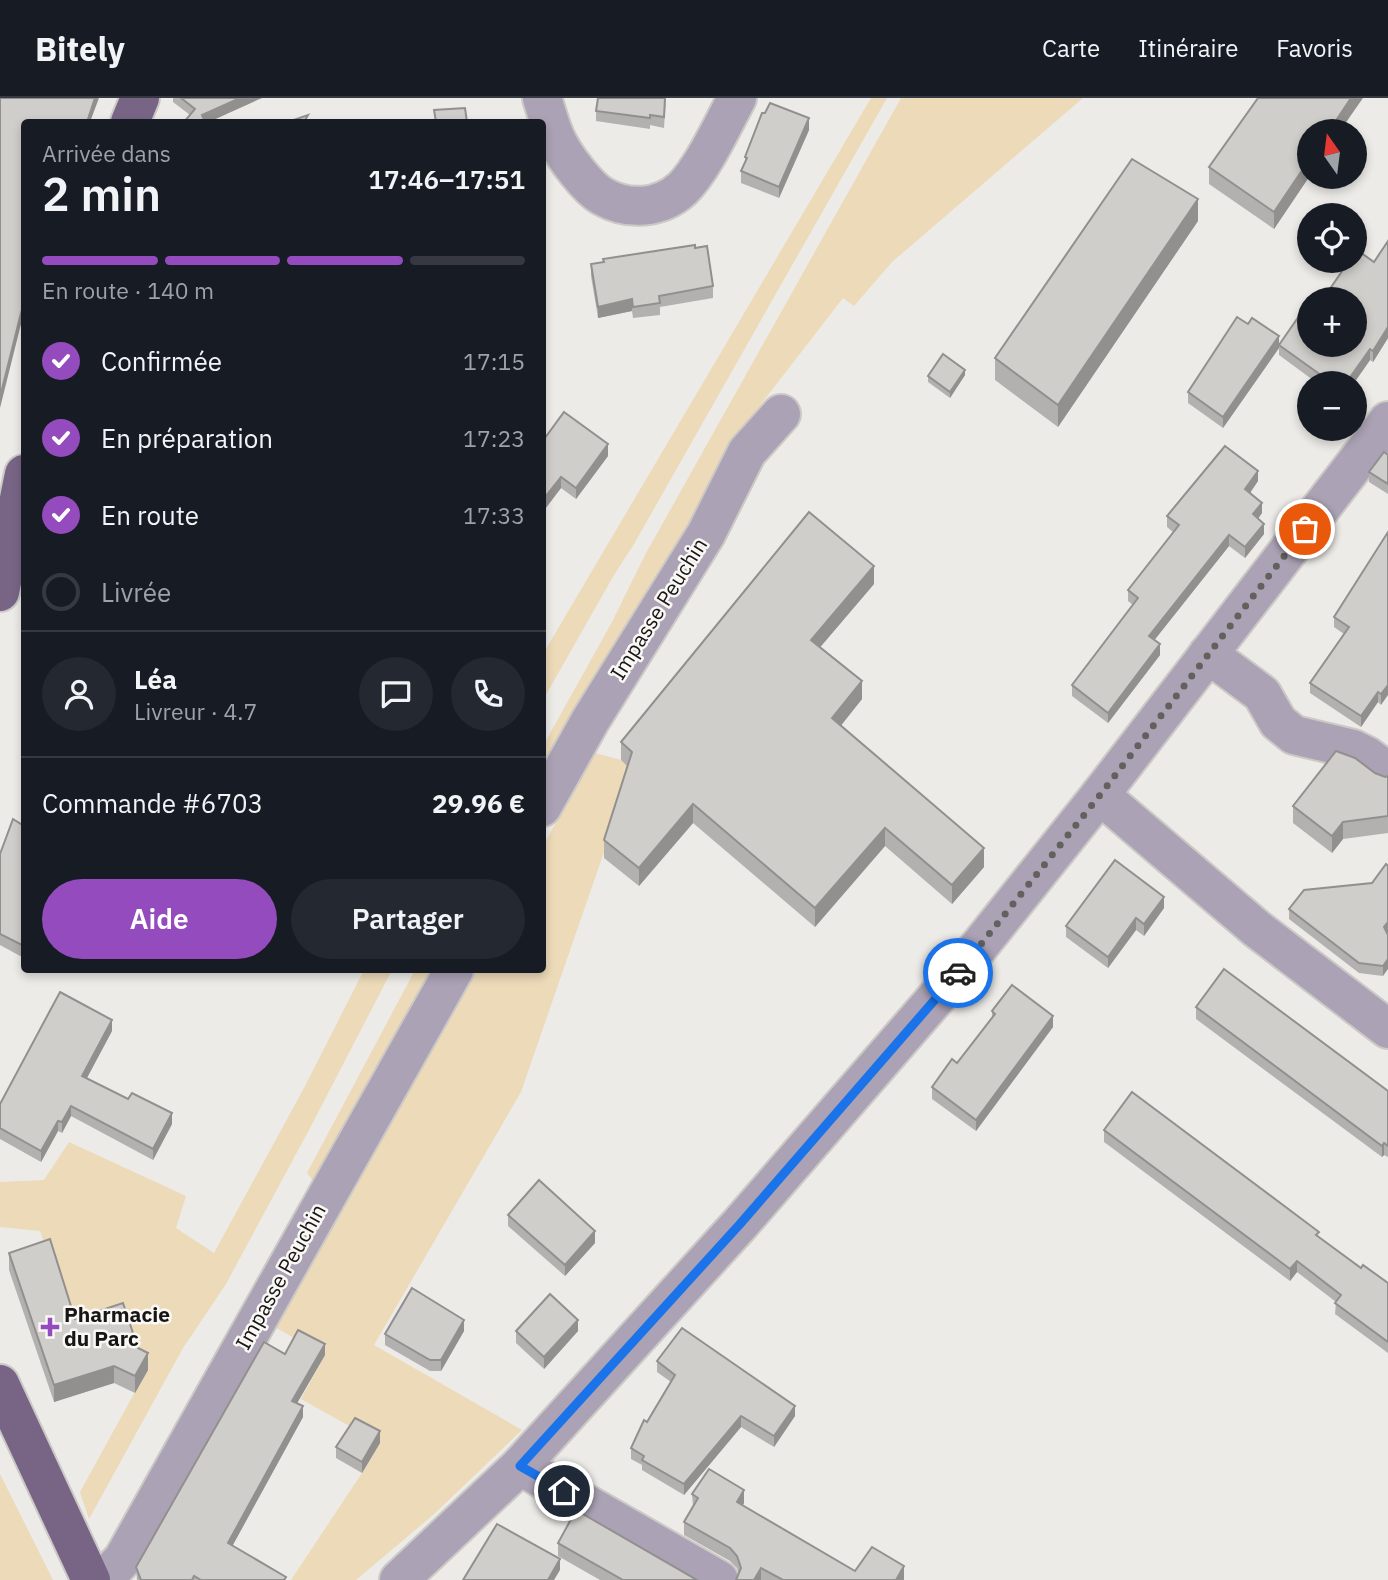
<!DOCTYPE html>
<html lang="fr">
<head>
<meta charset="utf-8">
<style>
  :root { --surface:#171b24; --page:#242831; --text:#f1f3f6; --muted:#9ea1a6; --line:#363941; --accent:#934bbd }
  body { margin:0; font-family:"IBM Plex Sans",sans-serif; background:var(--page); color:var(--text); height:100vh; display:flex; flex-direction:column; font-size:26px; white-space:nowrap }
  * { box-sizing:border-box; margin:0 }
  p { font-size:23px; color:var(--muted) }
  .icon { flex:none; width:38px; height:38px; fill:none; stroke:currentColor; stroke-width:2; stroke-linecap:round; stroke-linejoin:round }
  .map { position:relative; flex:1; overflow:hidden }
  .drawer { position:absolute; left:21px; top:21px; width:525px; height:854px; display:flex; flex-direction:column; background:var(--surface); border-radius:7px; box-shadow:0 4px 10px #0003 }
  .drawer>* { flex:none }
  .needle { width:46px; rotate:346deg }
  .buttons { position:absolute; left:1297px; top:21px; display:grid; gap:14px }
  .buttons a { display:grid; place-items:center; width:70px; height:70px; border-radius:50%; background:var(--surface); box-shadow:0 4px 10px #0003; font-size:35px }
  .pin { position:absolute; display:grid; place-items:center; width:60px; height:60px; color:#fff; margin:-30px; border:4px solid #fff; border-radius:50%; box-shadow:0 2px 7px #0007 }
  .courier { position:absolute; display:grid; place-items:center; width:70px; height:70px; margin:-35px; border:5px solid #1a73e8; border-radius:50%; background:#fff; color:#222; box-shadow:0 2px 9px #0007 }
  .head em { font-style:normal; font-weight:600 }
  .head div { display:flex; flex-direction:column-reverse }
  .head { display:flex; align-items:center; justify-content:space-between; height:119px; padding:0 21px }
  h1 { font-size:46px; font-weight:600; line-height:52px }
  .bar { display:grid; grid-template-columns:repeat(4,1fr); gap:10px 7px; align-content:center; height:84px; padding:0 21px }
  .bar i { height:9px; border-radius:5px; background:var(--line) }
  .bar .on { background:var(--accent) }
  .bar p { grid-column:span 4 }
  .line { display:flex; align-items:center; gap:18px; padding:0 21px; border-top:2px solid var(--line) }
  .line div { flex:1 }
  .round { display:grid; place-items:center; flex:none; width:74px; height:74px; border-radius:37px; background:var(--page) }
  ol { padding:0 21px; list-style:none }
  li { display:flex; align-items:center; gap:21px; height:77px }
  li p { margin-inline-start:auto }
  li .icon { padding:7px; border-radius:50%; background:var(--accent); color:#fff; stroke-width:4 }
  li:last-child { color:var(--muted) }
  li i { width:38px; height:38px; border:4px solid var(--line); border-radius:50% }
  .primary-button { display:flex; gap:14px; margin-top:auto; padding:14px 21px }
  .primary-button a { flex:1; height:80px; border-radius:42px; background:var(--accent); color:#fff; font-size:28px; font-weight:600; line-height:80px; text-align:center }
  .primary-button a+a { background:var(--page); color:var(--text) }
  header { display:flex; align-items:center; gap:42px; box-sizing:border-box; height:98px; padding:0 35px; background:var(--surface); border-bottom:2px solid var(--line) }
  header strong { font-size:33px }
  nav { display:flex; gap:38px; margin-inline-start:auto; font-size:24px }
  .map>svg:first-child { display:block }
  .green { fill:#ecdab8 }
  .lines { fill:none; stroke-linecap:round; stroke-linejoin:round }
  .minor-casing { stroke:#cbc9c5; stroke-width:42 }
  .major-casing { stroke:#cbc9c5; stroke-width:42 }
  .minor { stroke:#aca2b5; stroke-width:38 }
  .major { stroke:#786586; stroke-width:38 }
  .wall { fill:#b3b1af }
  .shaded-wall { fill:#92908e }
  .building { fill:#d0cecb; stroke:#92908e; stroke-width:2 }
  .done { stroke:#62615e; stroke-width:7; stroke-dasharray:0 12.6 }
  .route { stroke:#1a73e8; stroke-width:9 }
  .poi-dot { fill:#934bbd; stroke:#faf8f5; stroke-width:2.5 }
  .labels { text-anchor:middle; stroke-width:5; stroke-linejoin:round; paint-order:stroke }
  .street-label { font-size:21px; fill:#171615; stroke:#faf8f5 }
  .poi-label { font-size:21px; font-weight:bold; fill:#171615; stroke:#faf8f5; text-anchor:start }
</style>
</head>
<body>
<header>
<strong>Bitely</strong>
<nav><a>Carte</a><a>Itinéraire</a><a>Favoris</a></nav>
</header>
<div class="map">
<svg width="1388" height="1482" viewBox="0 0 1388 1482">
  <rect width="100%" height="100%" fill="#edebe7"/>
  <!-- green -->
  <g class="green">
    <path d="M871 0H887L634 446 614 477 543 602V556Z"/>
    <path d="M901 0H1083L892 164 854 208 843 200 761 306 667 478 543 686V648L612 524 645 457Z"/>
    <path d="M595 655 621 662 632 673 521 994 374 1247 522 1332 433 1417 356 1482H291L362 1375 380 1345 301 1301 325 1257 271 1227 347 1102 474 872H542L543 748Z"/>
    <path d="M364 872H392L310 1030 226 1186 183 1250 89 1421 80 1394 147 1272 75 1238 40 1133 0 1129V1084L44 1082 69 1044 186 1098 176 1130 214 1155 304 990Z"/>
    <path d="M415 872H438L314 1084 307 1075Z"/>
    <path d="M0 1376 53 1482H0Z"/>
  </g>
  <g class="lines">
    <defs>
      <g id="minor">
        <path d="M542 0C547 15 551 32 558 45 566 61 588 90 602 98 628 113 660 111 682 91 702 72 723 26 737 0"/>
        <path d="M1208 556 1262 596 1278 624 1294 637 1353 651 1367 658 1388 674"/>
        <path d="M1100 697 1257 831 1388 931"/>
        <path d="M542 709 590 623 706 436 747 354 781 316"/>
        <path d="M520 1368 719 1482"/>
        <path d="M103 1482 123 1461 454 872"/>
        <path d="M399 1482 520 1368 740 1126 961 871 1100 697 1388 323"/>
      </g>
      <g id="major">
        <path d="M130 24 140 0"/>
        <path d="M0 494 24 376"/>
        <path d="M0 1286 91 1482"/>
      </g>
    </defs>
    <!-- minor casing -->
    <use href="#minor" class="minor-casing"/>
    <!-- major casing -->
    <use href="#major" class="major-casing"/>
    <!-- minor -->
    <use href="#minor" class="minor"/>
    <!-- major -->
    <use href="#major" class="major"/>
  </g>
  <!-- wall -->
  <g class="wall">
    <path d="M173 0H262L190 17 173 4Z"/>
    <path d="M666 0 664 30 650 27V31L596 23V13Z"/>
    <path d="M809 32 779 100 741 85V73L745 65V59Z"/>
    <path d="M1309 33V79L1274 131 1209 86V69Z"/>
    <path d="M1198 123 1058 329 995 282V260Z"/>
    <path d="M1388 143V240L1373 264 1370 262 1354 285H1317L1279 257V250L1223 330 1188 305V294L1279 246 1309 247 1374 164Z"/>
    <path d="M695 150 713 188V200L660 209V217L633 220 632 213 598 220 591 178V166Z"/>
    <path d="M965 277 950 300 928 284V278Z"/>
    <path d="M542 344 608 358 576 401 561 390 542 415Z"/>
    <path d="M1388 357V396L1369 384V374Z"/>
    <path d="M1258 383 1250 395 1262 415 1258 421 1264 436 1245 460 1229 448 1154 542 1160 557 1108 625 1072 598V587L1133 507 1128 503V492L1173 434 1167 429V418Z"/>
    <path d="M1388 434 1381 607 1378 604 1361 629 1310 595V585L1344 536 1334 529V519Z"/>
    <path d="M874 486 820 549 862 601 840 628 984 769 952 806 885 748 815 829 693 725 639 788 604 760V742L628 669 621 662V644Z"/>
    <path d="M1375 675 1385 679 1388 678V735L1343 741 1332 755 1293 725V708Z"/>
    <path d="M24 728 22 859 0 847V756Z"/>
    <path d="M1164 810 1144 838 1136 832 1108 870 1066 839V828Z"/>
    <path d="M1289 811 1387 835 1383 878 1359 875 1289 821Z"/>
    <path d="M1196 909 1388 993V1059L1384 1057 1382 1059 1196 921Z"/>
    <path d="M992 913 1053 929 976 1033 932 1001V989L957 965 992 921Z"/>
    <path d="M112 933 87 980 172 1026 153 1062 71 1018 62 1035 58 1033 41 1064 0 1041V1006Z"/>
    <path d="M1104 1032 1319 1139 1361 1170 1388 1185V1255L1335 1216 1336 1204 1297 1174 1290 1183 1104 1044Z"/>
    <path d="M508 1117 595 1145 565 1178 508 1128Z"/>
    <path d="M9 1155 75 1221 138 1250 148 1272 135 1295 114 1285 54 1304 9 1172Z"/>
    <path d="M464 1233 441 1273H430L385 1247V1236Z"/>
    <path d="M516 1233H578L544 1271 516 1245Z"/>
    <path d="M285 1256 325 1257 297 1305 303 1319 232 1448 286 1482H137L136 1469Z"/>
    <path d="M657 1263 795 1318 774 1349 741 1329 684 1397 642 1372V1367L631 1361V1350L671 1284 657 1274Z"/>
    <path d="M380 1345 362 1375 336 1360V1349Z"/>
    <path d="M692 1396 744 1405 742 1408 855 1473 904 1481V1482H736L739 1476 737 1470 730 1463 684 1437V1424L693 1409Z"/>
    <path d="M558 1445 697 1482H600L558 1458Z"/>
  </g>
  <!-- shaded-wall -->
  <g class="shaded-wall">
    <path d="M95 0H99L90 24H87Z"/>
    <path d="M240 0H262L209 24H202V17Z"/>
    <path d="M1351 0H1363L1340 33H1329Z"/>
    <path d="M809 20V32L779 100V89Z"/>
    <path d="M1309 62V79L1274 131V114Z"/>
    <path d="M1198 101V123L1058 329V307Z"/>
    <path d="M632 201V213L598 220V209Z"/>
    <path d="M24 205V216L20 230 0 310V299L20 219Z"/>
    <path d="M1388 229V240L1373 264V253Z"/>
    <path d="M1279 238V250L1223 330V319Z"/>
    <path d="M1370 251V262L1354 285H1346Z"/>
    <path d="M965 272V277L950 300V294Z"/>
    <path d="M608 346V358L576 401V390Z"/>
    <path d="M1258 373V383L1245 402V391Z"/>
    <path d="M561 379V390L542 415V403Z"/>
    <path d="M1262 405V415L1253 427V416Z"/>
    <path d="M1264 426V436L1245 460V449Z"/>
    <path d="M1229 437V448L1149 549V538Z"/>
    <path d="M874 468V486L811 560V542Z"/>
    <path d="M1160 546V557L1108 625V615Z"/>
    <path d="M862 583V601L832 639V620Z"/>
    <path d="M1388 587V597L1381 607V596Z"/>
    <path d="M1378 594V604L1361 629V618Z"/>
    <path d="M693 706V725L639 788V770Z"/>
    <path d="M1343 724V741L1332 755V738Z"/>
    <path d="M885 730V748L815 829V810Z"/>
    <path d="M984 750V769L952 806V787Z"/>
    <path d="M1164 799V810L1144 838V826Z"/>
    <path d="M1136 820V832L1108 870V859Z"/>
    <path d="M1388 824V834L1384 839V829Z"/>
    <path d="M24 841V853L22 859V847Z"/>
    <path d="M1388 861V871L1383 878V868Z"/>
    <path d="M1053 918V929L976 1033V1022Z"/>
    <path d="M112 922V933L82 989V978Z"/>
    <path d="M71 1008V1018L62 1035V1024Z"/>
    <path d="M172 1015V1026L153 1062V1051Z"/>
    <path d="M58 1023V1033L41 1064V1053Z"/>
    <path d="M1384 1045V1057L1382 1059V1048Z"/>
    <path d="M595 1133V1145L565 1178V1167Z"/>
    <path d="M1297 1163V1174L1290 1183V1171Z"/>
    <path d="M464 1222V1233L441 1273V1262Z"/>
    <path d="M578 1222V1233L544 1271V1259Z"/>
    <path d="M325 1246V1257L292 1314V1303Z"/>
    <path d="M148 1255V1272L135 1295V1278Z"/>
    <path d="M114 1268V1285L54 1304V1287Z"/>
    <path d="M303 1308V1319L228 1456V1445Z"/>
    <path d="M795 1308V1318L774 1349V1338Z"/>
    <path d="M741 1318V1329L684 1397V1386Z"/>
    <path d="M380 1333V1345L362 1375V1364Z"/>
    <path d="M744 1392V1405L737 1417V1404Z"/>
    <path d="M560 1461V1472L554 1482H548Z"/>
    <path d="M904 1468V1482H896Z"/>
    <path d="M761 1470V1482H754Z"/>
  </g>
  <!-- building -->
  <g class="building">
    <path d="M0 0H95L87 24H24V205L20 219 0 299Z"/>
    <path d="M181 0H240L202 17 205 24H184L195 11Z"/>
    <path d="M598 0H665L664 19 650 17V20L596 13Z"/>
    <path d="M1258 0H1351L1329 33H1309V62L1274 114 1209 69Z"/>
    <path d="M770 5 809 20 779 89 741 73 747 60 745 59 762 15H765Z"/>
    <path d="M465 10 467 24H436L434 12Z"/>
    <path d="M308 17 304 24H288Z"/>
    <path d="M1132 61 1198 101 1058 307 995 260Z"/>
    <path d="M1388 143V229L1373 253 1370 251 1346 285H1332L1279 247 1308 205 1309 247H1354V201H1323L1349 163H1354V155L1357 152 1374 164Z"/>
    <path d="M695 147V150L707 148 713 188 659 198 660 205 633 209 632 201 598 209 591 166 604 164 603 161Z"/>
    <path d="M1237 219 1248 226 1252 220 1279 238 1223 319 1188 294Z"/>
    <path d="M943 256 965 272 950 294 928 278Z"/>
    <path d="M564 314 608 346 576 390 561 379 542 403V344Z"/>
    <path d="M1225 348 1258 373 1245 391 1262 405 1253 416 1264 426 1245 449 1229 437 1149 538 1160 546 1108 615 1072 587 1138 500 1128 492 1179 427 1167 418Z"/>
    <path d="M1384 354 1388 357V386L1369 374Z"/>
    <path d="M809 414 874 468 811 542 862 583 832 620 984 750 952 787 885 730 815 810 693 706 639 770 604 742 632 654 621 644Z"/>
    <path d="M1388 434V587L1381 596 1378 594 1361 618 1310 585 1349 529 1334 519Z"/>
    <path d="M1336 653 1355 660 1375 675 1385 679 1388 678V718L1343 724 1332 738 1293 708Z"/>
    <path d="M13 721 24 728V841L22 847 0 836V756Z"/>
    <path d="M1115 762 1164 799 1144 826 1136 820 1108 859 1066 828Z"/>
    <path d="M1386 766 1388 768V824L1384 829 1388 837V861L1383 868 1359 865 1289 811 1304 792 1372 785Z"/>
    <path d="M1224 871 1388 993V1048L1384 1045 1382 1048 1196 909Z"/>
    <path d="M1012 887 1053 918 976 1022 932 989 952 961 957 965 995 916 992 913Z"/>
    <path d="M60 894 112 922 82 978 128 1001 132 995 172 1015 153 1051 71 1008 62 1024 58 1023 41 1053 0 1030V1006Z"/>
    <path d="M1132 994 1319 1134 1316 1137 1361 1170 1363 1167 1388 1185V1244L1335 1205 1341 1197 1297 1163 1290 1171 1104 1032Z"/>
    <path d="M539 1082 595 1133 565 1167 508 1117Z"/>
    <path d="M50 1141 75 1221 123 1205 138 1250 148 1255 135 1278 114 1268 54 1287 9 1155Z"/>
    <path d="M412 1190 464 1222 441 1262H430L385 1236Z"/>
    <path d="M550 1196 578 1222 544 1259 516 1233Z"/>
    <path d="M682 1230 795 1308 774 1338 741 1318 684 1386 642 1362 644 1358 631 1350 644 1322 647 1324 675 1277 657 1263Z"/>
    <path d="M298 1232 325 1246 292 1303 303 1308 228 1445 286 1479 284 1482H201L194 1478 192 1482H141L136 1469 264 1244 285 1256Z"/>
    <path d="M355 1320 380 1333 362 1364 336 1349Z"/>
    <path d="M709 1371 744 1392 737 1404 855 1473 872 1449 904 1468 896 1482H783L761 1470 754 1482H736L741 1470 737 1458 730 1450 684 1424 698 1400 692 1396Z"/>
    <path d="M576 1412 697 1482H623L558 1445Z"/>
    <path d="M497 1426 560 1461 548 1482H463Z"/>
  </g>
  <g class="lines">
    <!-- done -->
    <path class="done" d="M958 875 1100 697 1305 431"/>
    <!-- route -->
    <path class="route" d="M564 1393 520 1368 740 1126 958 875"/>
  </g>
  <!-- markers -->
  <path class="poi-dot" d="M46.5 1218.5h7v7h7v7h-7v7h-7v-7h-7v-7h7z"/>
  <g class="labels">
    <!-- street labels -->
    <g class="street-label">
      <text transform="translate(659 511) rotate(-58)" y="7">Impasse Peuchin</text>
      <text transform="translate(281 1179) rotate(-61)" y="7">Impasse Peuchin</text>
    </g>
    <!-- poi labels -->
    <g class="poi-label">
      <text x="64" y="1224">Pharmacie<tspan x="64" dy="24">du Parc</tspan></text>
    </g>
  </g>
</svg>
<div class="buttons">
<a><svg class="needle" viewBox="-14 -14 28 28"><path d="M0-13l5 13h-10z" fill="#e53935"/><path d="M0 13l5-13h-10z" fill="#9ea1a6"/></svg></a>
<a><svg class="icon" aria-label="locate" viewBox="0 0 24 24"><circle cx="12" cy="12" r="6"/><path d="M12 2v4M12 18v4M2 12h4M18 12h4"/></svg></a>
<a>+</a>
<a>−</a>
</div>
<div class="pin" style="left:1305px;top:431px;background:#ea580c"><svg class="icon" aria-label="bag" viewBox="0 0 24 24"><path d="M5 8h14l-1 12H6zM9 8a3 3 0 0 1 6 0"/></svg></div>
<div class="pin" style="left:564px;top:1393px;background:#1f2937"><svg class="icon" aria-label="home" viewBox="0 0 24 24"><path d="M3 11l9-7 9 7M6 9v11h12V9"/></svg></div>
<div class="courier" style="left:958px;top:875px"><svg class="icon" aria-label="car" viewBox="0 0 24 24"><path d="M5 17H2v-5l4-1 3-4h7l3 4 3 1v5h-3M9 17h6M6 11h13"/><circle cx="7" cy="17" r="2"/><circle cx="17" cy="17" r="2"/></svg></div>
<section class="drawer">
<div class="head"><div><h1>2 min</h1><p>Arrivée dans</p></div><em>17:46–17:51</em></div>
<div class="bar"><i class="on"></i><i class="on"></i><i class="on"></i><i></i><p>En route · 140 m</p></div>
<ol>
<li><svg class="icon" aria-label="check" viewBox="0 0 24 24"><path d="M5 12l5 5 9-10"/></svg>Confirmée<p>17:15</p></li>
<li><svg class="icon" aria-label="check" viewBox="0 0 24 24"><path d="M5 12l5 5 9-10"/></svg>En préparation<p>17:23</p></li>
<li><svg class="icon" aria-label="check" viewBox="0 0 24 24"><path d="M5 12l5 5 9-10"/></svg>En route<p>17:33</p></li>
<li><i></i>Livrée</li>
</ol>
<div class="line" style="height:126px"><a class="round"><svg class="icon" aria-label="person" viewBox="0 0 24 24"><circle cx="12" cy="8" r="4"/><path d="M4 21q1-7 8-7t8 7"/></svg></a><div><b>Léa</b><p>Livreur · 4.7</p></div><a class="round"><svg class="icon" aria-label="chat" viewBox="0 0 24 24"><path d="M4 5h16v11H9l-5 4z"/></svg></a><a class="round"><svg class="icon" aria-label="phone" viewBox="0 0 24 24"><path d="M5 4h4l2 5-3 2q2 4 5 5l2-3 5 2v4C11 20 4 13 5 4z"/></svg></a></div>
<div class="line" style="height:91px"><div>Commande #6703</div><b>29.96 €</b></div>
<div class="primary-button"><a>Aide</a><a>Partager</a></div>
</section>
</div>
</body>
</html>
